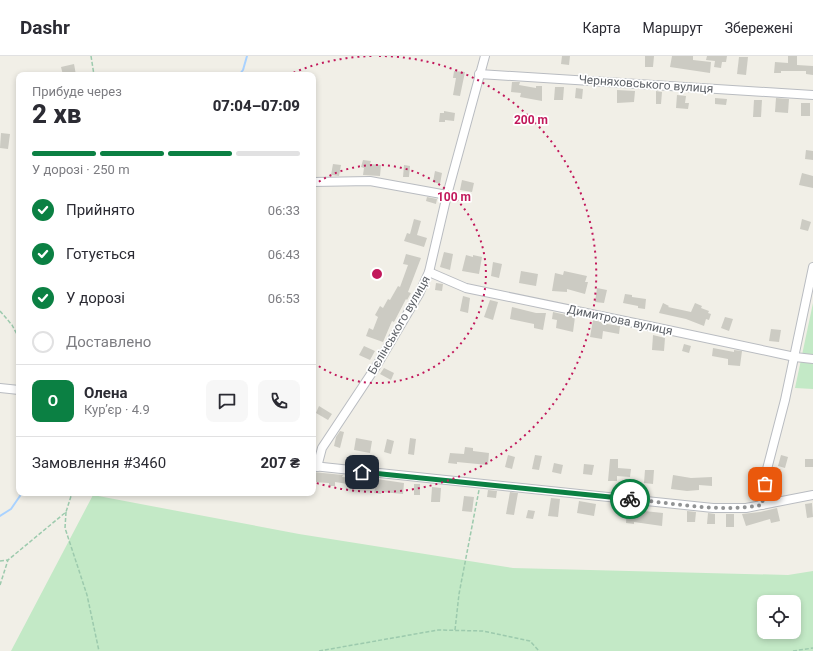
<!DOCTYPE html>
<html lang="uk">
<head>
<meta charset="utf-8">
<style>
  :root { --surface:#fff; --page:#f7f7f7; --text:#2b2b33; --muted:#7c7c81; --line:#e1e1e2; --accent:#0b8043 }
  body { margin:0; font-family:Roboto,sans-serif; background:var(--page); color:var(--text); height:100vh; display:flex; flex-direction:column; font-size:15px; white-space:nowrap }
  * { box-sizing:border-box; margin:0 }
  p { font-size:13px; color:var(--muted) }
  .icon { flex:none; width:22px; height:22px; fill:none; stroke:currentColor; stroke-width:2; stroke-linecap:round; stroke-linejoin:round }
  .map { position:relative; flex:1; overflow:hidden }
  .details { position:absolute; left:16px; top:16px; width:300px; height:424px; display:flex; flex-direction:column; background:var(--surface); border-radius:8px; box-shadow:0 2px 6px #0003 }
  .details>* { flex:none }
  .tools { position:absolute; left:757px; top:539px; display:grid; gap:8px }
  .tools a { display:grid; place-items:center; width:44px; height:44px; border-radius:8px; background:var(--surface); box-shadow:0 2px 6px #0003; font-size:20px }
  .pin { position:absolute; display:grid; place-items:center; width:34px; height:34px; color:#fff; margin:-17px; border-radius:8px; box-shadow:0 2px 6px #0006 }
  .courier { position:absolute; display:grid; place-items:center; width:40px; height:40px; margin:-20px; border:3px solid #0b8043; border-radius:50%; background:#fff; color:#222; box-shadow:0 1px 5px #0007 }
  .headline em { font-style:normal; font-weight:800 }
  .headline div { display:flex; flex-direction:column-reverse }
  .headline { display:flex; align-items:center; justify-content:space-between; height:68px; padding:0 16px }
  h1 { font-size:26px; font-weight:800; line-height:30px }
  .bar { display:grid; grid-template-columns:repeat(4,1fr); gap:6px 4px; align-content:center; height:48px; padding:0 16px }
  .bar i { height:5px; border-radius:3px; background:var(--line) }
  .bar .active { background:var(--accent) }
  .bar p { grid-column:span 4 }
  .line { display:flex; align-items:center; gap:10px; padding:0 16px; border-top:1px solid var(--line) }
  .line div { flex:1 }
  .round { display:grid; place-items:center; flex:none; width:42px; height:42px; border-radius:8px; background:var(--page) }
  ol { padding:0 16px; list-style:none }
  li { display:flex; align-items:center; gap:12px; height:44px }
  li p { margin-inline-start:auto }
  li .icon { padding:4px; border-radius:50%; background:var(--accent); color:#fff; stroke-width:4 }
  li:last-child { color:var(--muted) }
  li i { width:22px; height:22px; border:2px solid var(--line); border-radius:50% }
  header { display:flex; align-items:center; gap:24px; box-sizing:border-box; height:56px; padding:0 20px; background:var(--surface); border-bottom:1px solid var(--line) }
  header strong { font-size:19px }
  nav { display:flex; gap:22px; margin-inline-start:auto; font-size:14px }
  .map>svg:first-child { display:block }
  .green { fill:#c3e9c6; fill-rule:evenodd }
  .lines { fill:none; stroke-linecap:round; stroke-linejoin:round }
  .stream { stroke:#a9d2ff; stroke-width:2 }
  .building { fill:#cccbc3 }
  .minor-casing { stroke:#b9bcc1; stroke-width:10 }
  .path { stroke:#9ccaad; stroke-width:1.5; stroke-dasharray:4 2; stroke-linecap:butt }
  .minor { stroke:#fff; stroke-width:8 }
  .done { stroke:#919394; stroke-width:4; stroke-dasharray:0 7.2 }
  .route { stroke:#0b8043; stroke-width:5 }
  .ring { fill:none; stroke:#c2185b; stroke-width:2; stroke-dasharray:2 4 }
  .labels { text-anchor:middle; stroke-width:3.5; stroke-linejoin:round; paint-order:stroke }
  .street-label { font-size:12px; fill:#5e6268; stroke:#fff }
  .centre { fill:#c2185b; stroke:#fff; stroke-width:2 }
  .ring-label { font-size:12px; text-anchor:middle; font-weight:bold; fill:#c2185b; stroke:#fff; stroke-width:3.5; stroke-linejoin:round; paint-order:stroke }
</style>
</head>
<body>
<header>
<strong>Dashr</strong>
<nav><a>Карта</a><a>Маршрут</a><a>Збережені</a></nav>
</header>
<div class="map">
<svg width="813" height="595" viewBox="0 0 813 595">
  <rect width="100%" height="100%" fill="#f1efe7"/>
  <!-- green -->
  <g class="green">
    <path d="M813 247V333L795 332Z"/>
    <path d="M93 439 299 478 513 512 788 519 813 515V595H11ZM764 546H794V576H764Z"/>
  </g>
  <g class="lines">
    <!-- stream -->
    <g class="stream">
      <path d="M239 19 243 14 247 0"/>
      <path d="M0 460 11 453 22 437"/>
    </g>
  </g>
  <!-- building -->
  <g class="building">
    <path d="M562 0H570L569 9 561 8Z"/>
    <path d="M645 0H654L653 11H645Z"/>
    <path d="M672 0H693V4L711 6 710 17 670 11Z"/>
    <path d="M707 0H727L726 6H722L721 12 714 11 715 5 706 4Z"/>
    <path d="M788 0H797V9L813 10V19L806 18V15H781V17H774L775 6 788 7Z"/>
    <path d="M739 1H748L746 19 737 18Z"/>
    <path d="M74 8 76 19H63L61 11Z"/>
    <path d="M454 15 465 16 460 40 453 39 456 22H453Z"/>
    <path d="M512 26H520L519 29 536 32V30H542V45L520 41 521 37 511 36Z"/>
    <path d="M555 31H564L563 44H554Z"/>
    <path d="M576 32 583 33 582 43 575 42Z"/>
    <path d="M617 34 635 35 634 46 617 47Z"/>
    <path d="M656 35 662 36 661 48H656Z"/>
    <path d="M677 39 686 40 685 47H689L688 53 676 52Z"/>
    <path d="M715 42 727 43 726 49 715 48Z"/>
    <path d="M776 42 789 43 788 57 775 56Z"/>
    <path d="M754 44H762L761 61H753Z"/>
    <rect x="801" y="47" width="9" height="13"/>
    <path d="M444 55 455 57 454 65 445 64V66H439L440 57H444Z"/>
    <path d="M1 77 10 78 8 93 0 92Z"/>
    <path d="M806 94 813 95V104L805 103Z"/>
    <path d="M363 104 371 105 370 108 381 109 380 120 363 119 364 112 361 111Z"/>
    <path d="M333 108 341 109 339 120 331 119Z"/>
    <path d="M404 109 410 110 409 121H403Z"/>
    <path d="M435 115 442 117 440 128 433 126Z"/>
    <path d="M802 117 813 120V132L799 129Z"/>
    <path d="M462 124 474 127 472 136 460 134Z"/>
    <path d="M427 141 437 143 436 148 426 145Z"/>
    <path d="M414 163 421 165 417 179 427 182 424 191 404 185 407 177 410 178Z"/>
    <path d="M802 163 811 166 808 175 800 173Z"/>
    <path d="M444 196 453 198 450 214 440 211Z"/>
    <path d="M406 198 421 202 408 236 411 237 407 244 406 243 394 266 392 265 383 286 366 280 369 272 373 274 378 261 375 259 380 250 383 252 388 243 390 244 398 230 400 231 408 209 403 208Z"/>
    <path d="M466 199 473 201V199L482 201 479 218 462 215Z"/>
    <path d="M493 206 502 208 499 222 491 220Z"/>
    <path d="M521 215 538 218 536 230 519 227Z"/>
    <path d="M564 215 587 220 585 226H588L585 238 567 233V236L552 235 555 217 563 219Z"/>
    <path d="M436 227 443 228 442 235 435 234Z"/>
    <path d="M597 232 607 234 604 247 595 246Z"/>
    <path d="M625 238 632 239V241L646 243 645 253 638 252V250L623 247Z"/>
    <path d="M463 240 470 242 468 257 460 255Z"/>
    <path d="M490 244 498 246 493 264 484 261Z"/>
    <path d="M663 247 669 250 668 251 691 256 695 247 702 250 701 252 709 255 708 257 711 258 709 264 706 263 704 270 686 263 659 257Z"/>
    <path d="M512 251 536 257H546L543 274 534 272V268L510 263Z"/>
    <path d="M553 256 575 261 573 276 556 272 557 264 552 263Z"/>
    <path d="M725 261 733 263 729 275 721 272Z"/>
    <path d="M593 264 601 266V267L620 270 619 278 603 275 602 283 590 281Z"/>
    <path d="M771 273 781 274 779 286 769 285Z"/>
    <path d="M653 279 665 282 664 295 652 294Z"/>
    <path d="M684 288 691 290 689 297 682 295Z"/>
    <path d="M364 290 375 295 370 304 359 299Z"/>
    <path d="M713 292 734 296V294L742 295 740 310 728 309V303L712 300Z"/>
    <path d="M384 312 394 317 391 324 380 318Z"/>
    <path d="M319 350 332 358 328 364 316 357Z"/>
    <path d="M340 375 344 376 340 392 334 390 336 381Z"/>
    <path d="M356 382 372 385 370 397 354 394Z"/>
    <path d="M410 382 416 383 414 399 408 398Z"/>
    <path d="M387 383 394 385 391 398 384 396Z"/>
    <path d="M465 391 473 392V395L489 397 488 409 457 406V408L448 407 450 397 464 398Z"/>
    <path d="M508 399 515 401 512 413 505 411Z"/>
    <path d="M535 399 542 400 539 414 532 413Z"/>
    <path d="M781 399 788 401 785 412 778 410Z"/>
    <path d="M610 403H618V412L631 413 630 421 617 420V425H608Z"/>
    <rect x="805" y="403" width="8" height="8"/>
    <path d="M554 407 563 409 561 418 552 416Z"/>
    <path d="M584 408 594 409 592 419 583 418Z"/>
    <path d="M645 414H654L653 428 644 427Z"/>
    <path d="M313 416 343 419 342 421 355 422V430H348V428L335 426V430H329V427L313 426Z"/>
    <path d="M673 419 691 422 712 421V430L699 429V434L687 435 671 433Z"/>
    <path d="M377 423 404 427 403 438 382 436 381 438 374 437Z"/>
    <rect x="414" y="428" width="6" height="11"/>
    <path d="M432 431 441 432 440 446H431Z"/>
    <path d="M488 434 497 435 496 442 487 441Z"/>
    <path d="M510 436 518 437 514 459 506 458Z"/>
    <path d="M464 440 474 441 472 456 462 455Z"/>
    <path d="M551 442 560 443 558 461 548 460Z"/>
    <path d="M579 445 596 448 594 460 577 457Z"/>
    <path d="M812 447 813 461 807 462 805 448Z"/>
    <path d="M627 451 635 452V454L663 457 662 470 634 466V468L626 467Z"/>
    <path d="M777 452 780 465 771 467 770 463 746 470 742 458 760 456Z"/>
    <path d="M528 454 535 455 533 463 526 462Z"/>
    <path d="M687 455 696 456 695 466H687Z"/>
    <path d="M708 457 715 458V468H707Z"/>
    <rect x="726" y="458" width="8" height="13"/>
  </g>
  <g class="lines">
    <defs>
      <g id="minor">
        <path d="M479 18 813 39"/>
        <path d="M313 126 370 125 447 139"/>
        <path d="M429 216 466 232 649 270 795 301 813 303"/>
        <path d="M0 332 19 334"/>
        <path d="M313 410 713 452H746L813 439"/>
        <path d="M317 411 322 392 377 309 419 238 429 216 447 139 485 0"/>
        <path d="M762 449 766 417 785 344 813 211"/>
      </g>
    </defs>
    <!-- minor casing -->
    <use href="#minor" class="minor-casing"/>
    <!-- path -->
    <g class="path">
      <path d="M91 0 94 19"/>
      <path d="M0 255 12 269 19 282"/>
      <path d="M66 456 65 472 87 539 99 595"/>
      <path d="M0 505 8 504"/>
      <path d="M0 529 8 504 66 456 72 437"/>
      <path d="M455 574 459 538 479 434"/>
      <path d="M319 595 438 574 483 575 530 585 539 595"/>
      <path d="M793 595 813 592"/>
    </g>
    <!-- minor -->
    <use href="#minor" class="minor"/>
  </g>
  <g class="lines">
    <!-- done -->
    <path class="done" d="M630 443C673 447 720 457 762 449L765 428"/>
    <!-- route -->
    <path class="route" d="M362 416 630 443"/>
  </g>
  <!-- distance rings -->
  <g class="ring">
    <path d="M314 129A109 109 0 1 1 314 307"/>
    <path d="M288 19A218 218 0 0 1 375 0M379 0A218 218 0 1 1 313 426"/>
  </g>
  <g class="labels">
    <!-- street labels -->
    <g class="street-label">
      <text transform="translate(646 28) rotate(4)" y="4">Черняховського вулиця</text>
      <text transform="translate(620 264) rotate(12)" y="4">Димитрова вулиця</text>
      <text transform="translate(399 269) rotate(-60)" y="4">Бєлінського вулиця</text>
    </g>
  </g>
  <circle cx="377" cy="218" r="6" class="centre"/>
  <g class="ring-label">
    <text x="531" y="68">200 m</text>
    <text x="454" y="145">100 m</text>
  </g>
</svg>
<div class="tools">
<a><svg class="icon" aria-label="locate" viewBox="0 0 24 24"><circle cx="12" cy="12" r="6"/><path d="M12 2v4M12 18v4M2 12h4M18 12h4"/></svg></a>
</div>
<div class="pin" style="left:765px;top:428px;background:#ea580c"><svg class="icon" aria-label="bag" viewBox="0 0 24 24"><path d="M5 8h14l-1 12H6zM9 8a3 3 0 0 1 6 0"/></svg></div>
<div class="pin" style="left:362px;top:416px;background:#1f2937"><svg class="icon" aria-label="home" viewBox="0 0 24 24"><path d="M3 11l9-7 9 7M6 9v11h12V9"/></svg></div>
<div class="courier" style="left:630px;top:443px"><svg class="icon" aria-label="bike" viewBox="0 0 24 24"><circle cx="6" cy="16" r="4"/><circle cx="18" cy="16" r="4"/><path d="M6 16l4-8h5l3 8M10 8l3 8H6M13 5h3"/></svg></div>
<section class="details">
<div class="headline"><div><h1>2 хв</h1><p>Прибуде через</p></div><em>07:04–07:09</em></div>
<div class="bar"><i class="active"></i><i class="active"></i><i class="active"></i><i></i><p>У дорозі · 250 m</p></div>
<ol>
<li><svg class="icon" aria-label="check" viewBox="0 0 24 24"><path d="M5 12l5 5 9-10"/></svg>Прийнято<p>06:33</p></li>
<li><svg class="icon" aria-label="check" viewBox="0 0 24 24"><path d="M5 12l5 5 9-10"/></svg>Готується<p>06:43</p></li>
<li><svg class="icon" aria-label="check" viewBox="0 0 24 24"><path d="M5 12l5 5 9-10"/></svg>У дорозі<p>06:53</p></li>
<li><i></i>Доставлено</li>
</ol>
<div class="line" style="height:72px"><b class="round" style="background:var(--accent);color:#fff">О</b><div><b>Олена</b><p>Кур’єр · 4.9</p></div><a class="round"><svg class="icon" aria-label="chat" viewBox="0 0 24 24"><path d="M4 5h16v11H9l-5 4z"/></svg></a><a class="round"><svg class="icon" aria-label="phone" viewBox="0 0 24 24"><path d="M5 4h4l2 5-3 2q2 4 5 5l2-3 5 2v4C11 20 4 13 5 4z"/></svg></a></div>
<div class="line" style="height:52px"><div>Замовлення #3460</div><b>207 ₴</b></div>
</section>
</div>
</body>
</html>
